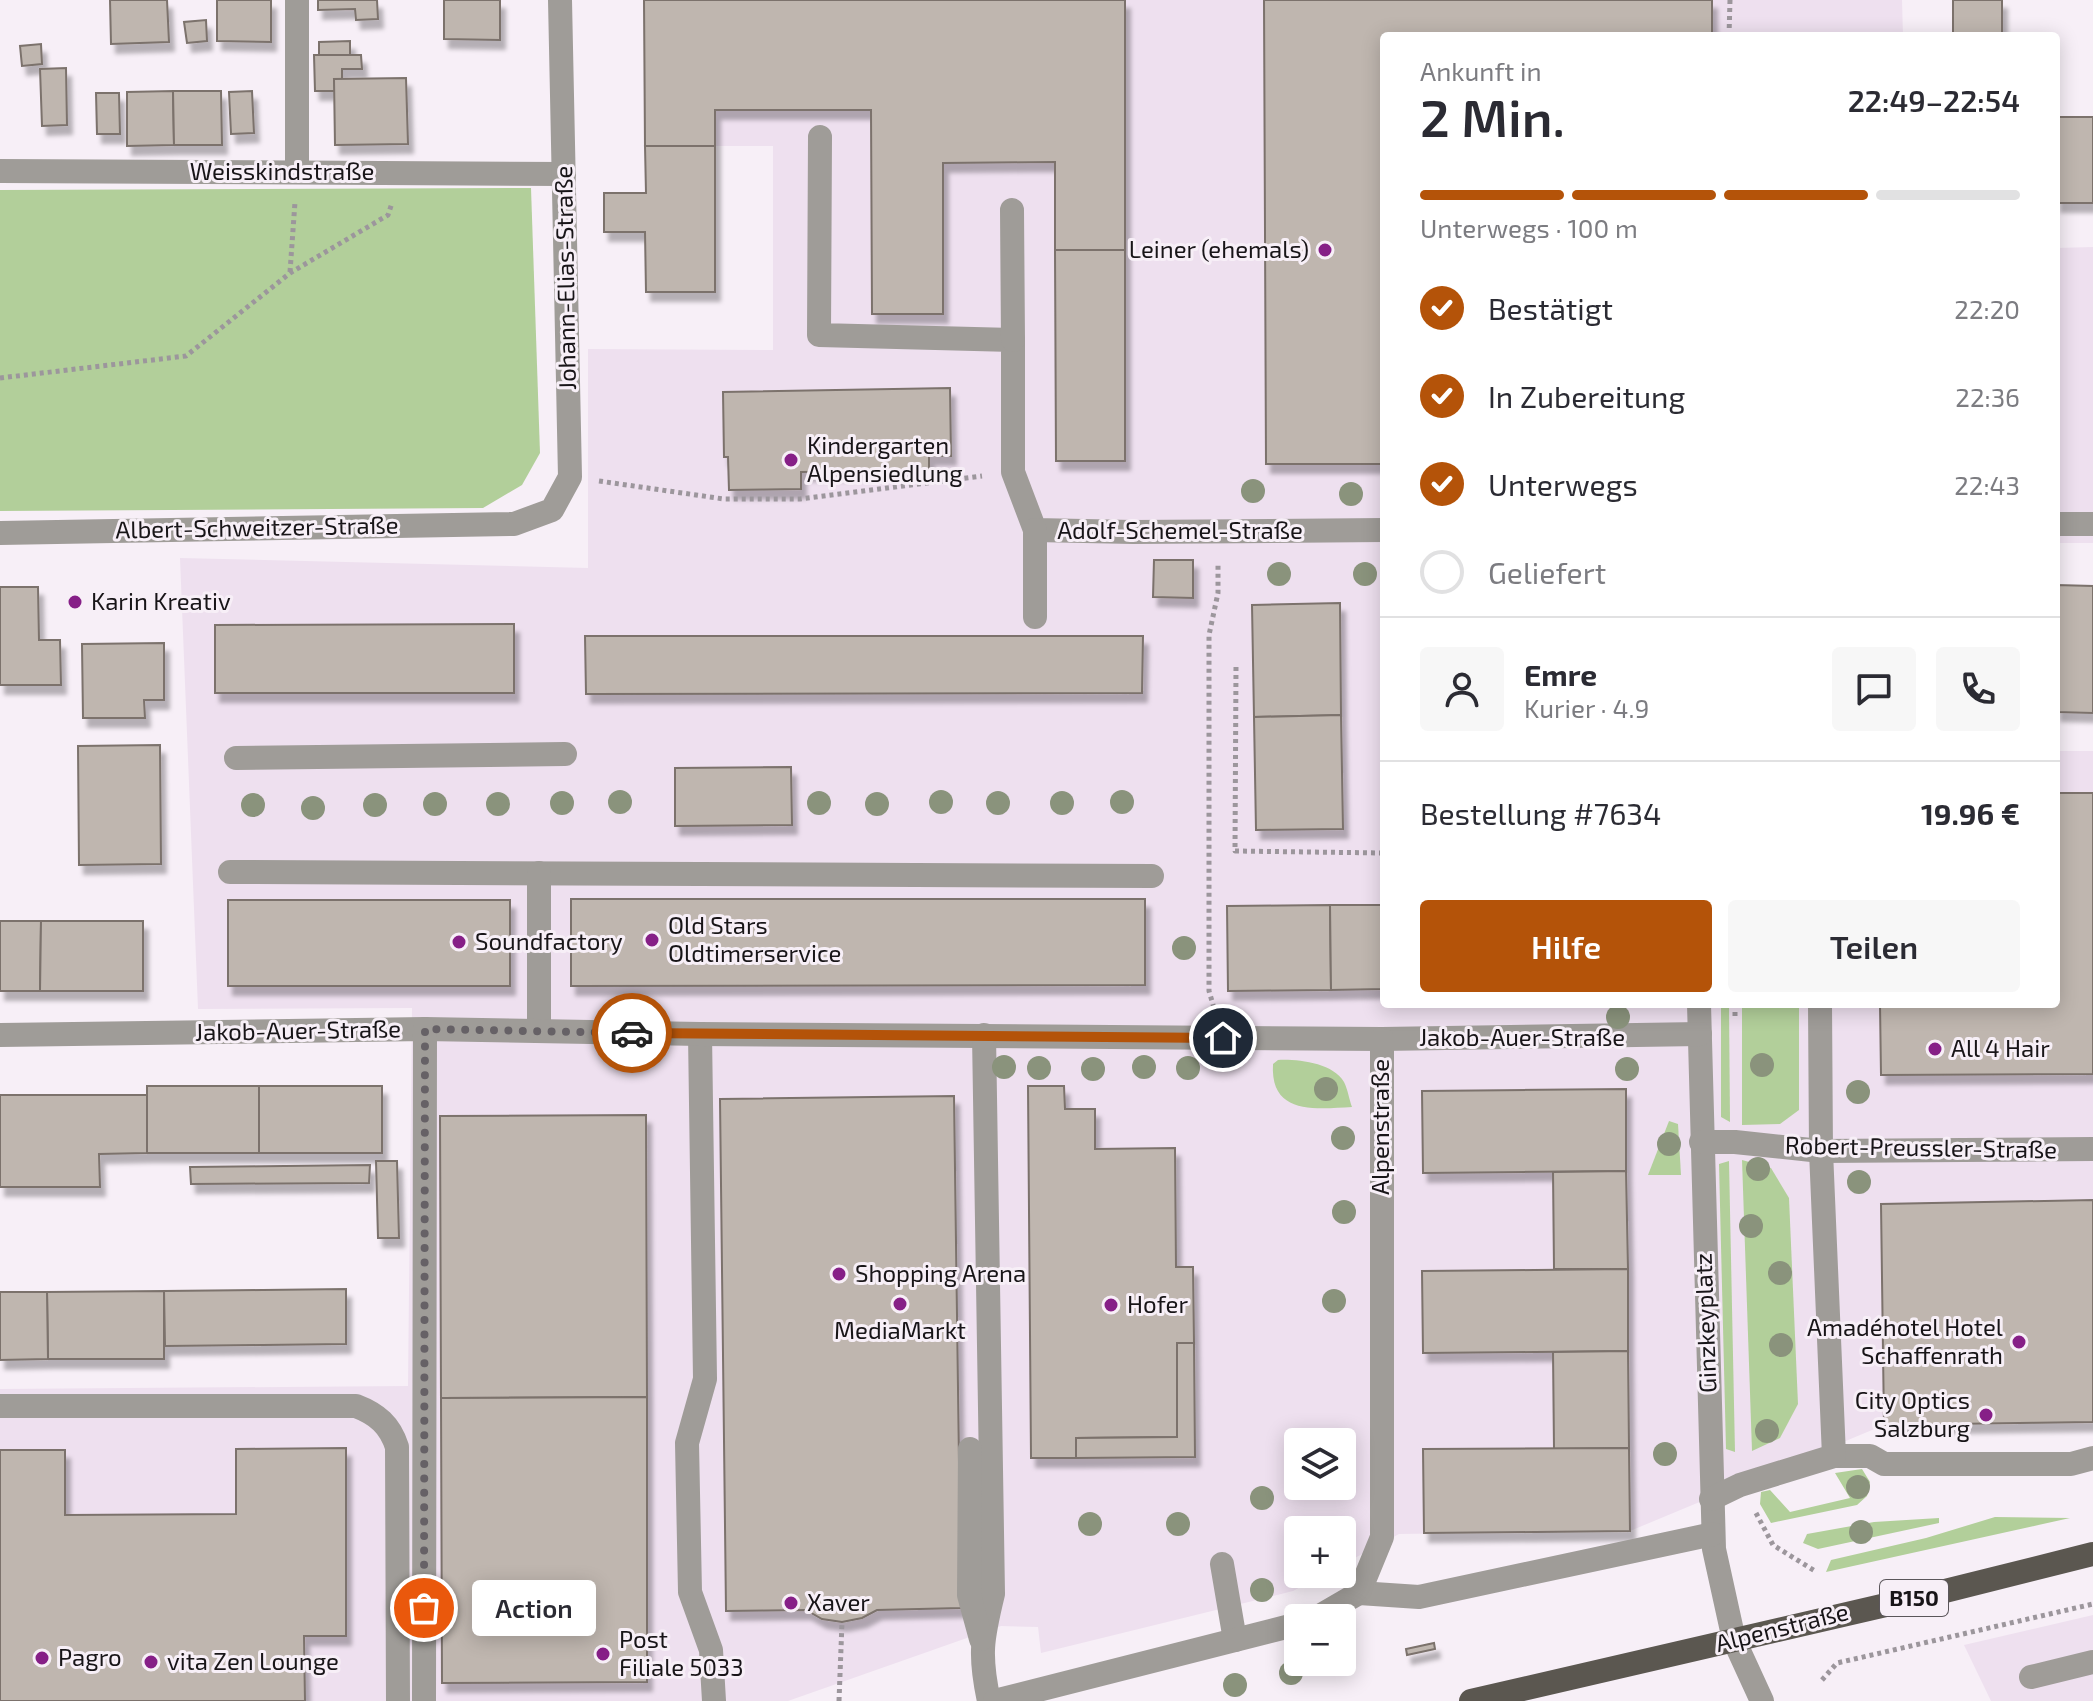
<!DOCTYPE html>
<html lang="de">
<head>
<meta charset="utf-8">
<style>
  :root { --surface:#fff; --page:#f7f7f7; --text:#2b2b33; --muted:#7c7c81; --line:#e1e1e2; --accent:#b45309 }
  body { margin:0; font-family:"Exo 2",sans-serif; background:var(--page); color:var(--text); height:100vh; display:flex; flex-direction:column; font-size:30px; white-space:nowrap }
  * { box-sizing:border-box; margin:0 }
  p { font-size:26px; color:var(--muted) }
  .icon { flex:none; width:44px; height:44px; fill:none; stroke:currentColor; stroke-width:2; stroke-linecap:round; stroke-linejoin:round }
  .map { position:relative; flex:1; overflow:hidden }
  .side { position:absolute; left:1380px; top:32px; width:680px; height:976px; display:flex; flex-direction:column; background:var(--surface); border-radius:8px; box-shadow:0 4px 20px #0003 }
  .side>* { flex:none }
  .controls { position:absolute; left:1284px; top:1428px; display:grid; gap:16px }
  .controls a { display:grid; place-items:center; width:72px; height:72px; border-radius:8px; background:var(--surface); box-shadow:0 4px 20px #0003; font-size:40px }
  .pin { position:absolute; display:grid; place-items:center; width:68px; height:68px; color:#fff; margin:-34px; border:4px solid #fff; border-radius:50%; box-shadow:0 2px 8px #0007 }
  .courier { position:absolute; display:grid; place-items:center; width:80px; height:80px; margin:-40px; border:6px solid #b45309; border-radius:50%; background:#fff; color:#222; box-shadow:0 2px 10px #0007 }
  .bubble { position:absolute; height:56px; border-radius:8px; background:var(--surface); box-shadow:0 4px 20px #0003; font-size:26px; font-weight:600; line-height:56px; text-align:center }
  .overview em { font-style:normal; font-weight:600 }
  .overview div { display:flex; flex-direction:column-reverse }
  .overview { display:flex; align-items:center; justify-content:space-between; height:136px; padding:0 40px }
  h1 { font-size:52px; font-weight:600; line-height:60px }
  .bar { display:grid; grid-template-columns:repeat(4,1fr); gap:12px 8px; align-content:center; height:96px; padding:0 40px }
  .bar i { height:10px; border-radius:6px; background:var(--line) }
  .bar .on { background:var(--accent) }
  .bar p { grid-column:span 4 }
  .line { display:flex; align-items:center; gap:20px; padding:0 40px; border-top:2px solid var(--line) }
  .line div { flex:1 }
  .round { display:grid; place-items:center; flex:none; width:84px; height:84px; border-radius:8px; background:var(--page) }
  ol { padding:0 40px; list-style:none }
  li { display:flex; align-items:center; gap:24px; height:88px }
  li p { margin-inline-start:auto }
  li .icon { padding:8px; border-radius:50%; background:var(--accent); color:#fff; stroke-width:4 }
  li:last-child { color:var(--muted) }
  li i { width:44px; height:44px; border:4px solid var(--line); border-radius:50% }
  .action { display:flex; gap:16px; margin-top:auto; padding:16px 40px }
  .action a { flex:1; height:92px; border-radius:8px; background:var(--accent); color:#fff; font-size:32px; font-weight:600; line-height:92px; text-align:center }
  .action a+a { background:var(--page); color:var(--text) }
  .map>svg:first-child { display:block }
  .built { fill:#eee0ef; fill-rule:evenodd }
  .green { fill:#b2cf9a }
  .building { fill:#bfb6af; stroke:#7b726c; stroke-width:2; filter:url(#shadow) }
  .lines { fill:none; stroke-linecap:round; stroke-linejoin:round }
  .path { stroke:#9c969c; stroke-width:5; stroke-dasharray:4 4; stroke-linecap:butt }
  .minor { stroke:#9f9c98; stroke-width:24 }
  .major { stroke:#5b5750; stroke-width:24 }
  .tree { fill:#8a937c }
  .done { stroke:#666166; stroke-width:8; stroke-dasharray:0 14.4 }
  .route { stroke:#b45309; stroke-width:10 }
  .poi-dot { fill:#861f87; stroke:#f7eff7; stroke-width:3 }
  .labels { text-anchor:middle; stroke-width:6; stroke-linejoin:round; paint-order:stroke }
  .shield { fill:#f7eff7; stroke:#5b565b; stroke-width:2 }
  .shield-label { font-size:22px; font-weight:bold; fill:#181518 }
  .street-label { font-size:24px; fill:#181518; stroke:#f7eff7 }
  .poi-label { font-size:24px; fill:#181518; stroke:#f7eff7; text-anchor:start }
</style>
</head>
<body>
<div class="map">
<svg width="2093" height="1701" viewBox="0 0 2093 1701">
  <defs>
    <filter id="shadow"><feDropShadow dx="5" dy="9" stdDeviation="2" flood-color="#0004"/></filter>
  </defs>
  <rect width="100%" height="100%" fill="#f7eff7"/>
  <!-- built -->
  <g class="built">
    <path d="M644 0H1902L1903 36H1384V1004H2056V751H2093V1422L1884 1425 1630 1531 1399 1534 1342 1565V1530H1298V1574H1324L1293 1591 1041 1653 1038 1627 1001 1626 788 1701H0V1389L408 1386 412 1008 198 1009 180 558 588 568V349L773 350V146H645ZM1298 1442H1342V1486H1298Z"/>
    <path d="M2093 247V543H2056V248Z"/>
    <path d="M2093 1615V1701H1991L1964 1645Z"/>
  </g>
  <!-- green -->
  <g class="green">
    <path d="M531 188 540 453 522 485 483 508 0 511V190Z"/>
    <path d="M1721 1004H1729L1730 1122 1721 1117Z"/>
    <path d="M1742 1004H1799V1110L1780 1124 1742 1125Z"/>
    <path d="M1278 1060C1298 1059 1333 1063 1344 1082 1348 1090 1349 1099 1352 1107 1315 1109 1270 1115 1273 1064Z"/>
    <path d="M1669 1121 1678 1124 1681 1175H1648Z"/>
    <path d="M1742 1160 1771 1168 1789 1198 1798 1404 1780 1438 1752 1451Z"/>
    <path d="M1729 1161 1735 1452 1726 1449 1719 1164Z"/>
    <path d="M1862 1469 1870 1482 1867 1496 1857 1505 1771 1523 1760 1504 1761 1492 1770 1490 1790 1512 1850 1498 1835 1473Z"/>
    <path d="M1995 1517 2070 1518 1826 1572 1831 1560 1926 1538Z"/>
    <path d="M1939 1518V1523L1818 1549 1803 1543 1807 1534 1874 1522Z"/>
  </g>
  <!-- building -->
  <g class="building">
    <path d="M110 0H167L169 42 111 44Z"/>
    <path d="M217 0H271V42L217 41Z"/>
    <path d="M318 0H377L378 19 356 20 355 9 318 10Z"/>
    <path d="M444 0H500V40L444 39Z"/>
    <path d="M644 0H1125V250H1055V162L943 163V314H872L871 110H715V146H645Z"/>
    <path d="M1264 0H1712V36H1384V464H1266Z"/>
    <rect x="1953" y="0" width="49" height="36"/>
    <path d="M206 20 207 41 187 43 184 22Z"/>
    <path d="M350 41V55H319V42Z"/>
    <path d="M41 44 42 64 22 66 20 46Z"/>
    <path d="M314 55H361L362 69H342V79H334L335 91H315Z"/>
    <path d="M66 68 67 125 42 126 40 69Z"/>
    <path d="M406 78 408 144 335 145 334 79Z"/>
    <path d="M173 91 174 145 127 146V92Z"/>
    <path d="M173 91H221L222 145H174Z"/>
    <path d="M252 91 254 133 231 134 229 92Z"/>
    <path d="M96 93H119L120 134H97Z"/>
    <rect x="2056" y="117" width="37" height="86"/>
    <path d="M645 146H715V292H646L645 232H604V193H646Z"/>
    <path d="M1055 250H1125V461H1056Z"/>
    <path d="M950 388 951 456H929V470L801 472V489L729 490 728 457H724L723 392Z"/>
    <path d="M1154 560H1193V598L1153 597Z"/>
    <path d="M2056 585 2093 586V713L2056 712Z"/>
    <path d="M0 587H38L39 640H60L61 685H0Z"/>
    <path d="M1340 603 1341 715 1254 717 1252 605Z"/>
    <path d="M514 624V693H215V625Z"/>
    <path d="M585 636H1143L1142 693 586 694Z"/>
    <path d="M164 643V700H144L145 718H83L82 644Z"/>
    <path d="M1341 715 1343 829 1256 830 1254 717Z"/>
    <path d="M160 745 161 864 79 865 78 746Z"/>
    <path d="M791 767 792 825 675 826V768Z"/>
    <path d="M2056 793H2093V1074L1881 1075 1880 1004H2056Z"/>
    <path d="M571 899H1145V985L571 986Z"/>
    <rect x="228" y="900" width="282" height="86"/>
    <path d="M1330 905 1331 990 1228 991 1227 906Z"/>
    <path d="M1330 905H1384V989L1331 990Z"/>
    <path d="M0 921H41L40 991H0Z"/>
    <path d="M41 921H143V991H40Z"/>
    <rect x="147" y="1086" width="112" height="67"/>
    <rect x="259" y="1086" width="123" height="67"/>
    <path d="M1028 1086H1064L1065 1109H1095V1149L1175 1148 1176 1267H1193L1194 1343H1177V1437L1076 1438V1458H1031Z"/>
    <path d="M1626 1089V1171L1423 1173 1422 1091Z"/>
    <path d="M0 1095H147V1153L99 1154 100 1187H0Z"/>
    <path d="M954 1096 961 1608 877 1610 862 1618 842 1622 822 1619 806 1610 726 1611 720 1099Z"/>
    <path d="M646 1115 647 1397 441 1398 440 1116Z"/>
    <path d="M376 1161H397L399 1238H378Z"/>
    <path d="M370 1165 369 1183 191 1184 190 1167Z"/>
    <path d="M1626 1171 1628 1269H1554L1553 1172Z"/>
    <path d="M2093 1200V1422L1884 1425 1881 1204Z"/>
    <path d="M1628 1269V1351L1423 1353 1422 1271Z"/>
    <path d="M346 1289V1344L165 1346 164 1291Z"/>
    <path d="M164 1291V1359H48L47 1292Z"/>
    <path d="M0 1292H47L48 1359 0 1360Z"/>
    <path d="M1177 1343H1194L1195 1457 1076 1458V1438L1177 1437Z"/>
    <path d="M1628 1351 1629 1448 1554 1449 1553 1352Z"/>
    <path d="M647 1397V1682L442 1683 441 1398Z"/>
    <path d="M346 1448V1636H304L305 1701H0V1450H65V1515L236 1514V1449Z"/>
    <path d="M1629 1448 1630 1531 1424 1533 1423 1449Z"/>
    <path d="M1434 1643 1435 1649 1407 1655 1406 1649Z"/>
  </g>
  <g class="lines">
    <!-- path -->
    <g class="path">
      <path d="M1729 36 1730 0"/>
      <path d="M290 272 295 202"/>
      <path d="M0 378 186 356 290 273 388 215 392 203"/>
      <path d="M599 481 724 499H800L982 476"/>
      <path d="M1236 667 1235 851 1384 853"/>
      <path d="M1735 1004V1019"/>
      <path d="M1214 1008 1209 991V635L1218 593V563"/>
      <path d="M1756 1513 1773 1545 1815 1571"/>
      <path d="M1822 1680 1837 1663 2093 1604"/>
      <path d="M839 1701 842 1622"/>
    </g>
    <!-- minor -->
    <g class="minor">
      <path d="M297 0V172"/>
      <path d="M820 137 819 335 1013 340V472L1035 530 1133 532 1384 530"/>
      <path d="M0 171 564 174"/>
      <path d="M1012 210 1013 340"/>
      <path d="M2056 524H2093"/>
      <path d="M0 533 514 524 552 510 570 477 560 0"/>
      <path d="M1035 617V530"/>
      <path d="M236 758 565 754"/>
      <path d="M230 872 1152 876"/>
      <path d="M1699 1004 1714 1549 1734 1640 1762 1701"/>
      <path d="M539 1031V873"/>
      <path d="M700 1034 705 1379 687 1443 690 1592 711 1650 714 1701"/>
      <path d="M0 1035 425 1029 700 1034 1382 1039 1700 1034"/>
      <path d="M984 1035 993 1594C982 1639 979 1655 989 1701"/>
      <path d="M1701 1142H1735L1821 1151 2093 1149"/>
      <path d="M0 1406H356C377 1414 390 1425 397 1447L398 1701"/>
      <path d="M970 1449 969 1595 981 1639"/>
      <path d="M1834 1456H1870L1884 1464H2071L2093 1458"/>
      <path d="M1711 1499 1740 1485 1834 1456 1821 1151 1820 1004"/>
      <path d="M1222 1564 1235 1640"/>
      <path d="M1359 1593 1419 1597 1713 1534"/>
      <path d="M1316 1618 1359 1593 1382 1537V1039"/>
      <path d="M2031 1677 2093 1662"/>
      <path d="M424 1701 425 1029"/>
      <path d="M995 1701 1298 1624"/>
    </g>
    <!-- major -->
    <path class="major" d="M1471 1701 1929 1595 2093 1554"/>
  </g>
  <!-- trees -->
  <g class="tree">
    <circle cx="1253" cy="491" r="12"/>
    <circle cx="1351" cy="494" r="12"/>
    <circle cx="1279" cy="574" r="12"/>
    <circle cx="1365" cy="574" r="12"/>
    <circle cx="620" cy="802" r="12"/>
    <circle cx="941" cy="802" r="12"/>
    <circle cx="1122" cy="802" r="12"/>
    <circle cx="562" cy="803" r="12"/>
    <circle cx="819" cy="803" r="12"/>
    <circle cx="998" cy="803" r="12"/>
    <circle cx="1062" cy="803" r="12"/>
    <circle cx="435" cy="804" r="12"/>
    <circle cx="498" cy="804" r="12"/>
    <circle cx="877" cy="804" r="12"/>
    <circle cx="253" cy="805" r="12"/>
    <circle cx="375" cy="805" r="12"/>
    <circle cx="313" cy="808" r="12"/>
    <circle cx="1184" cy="948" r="12"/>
    <circle cx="1618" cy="1017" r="12"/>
    <circle cx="1762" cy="1065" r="12"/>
    <circle cx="1004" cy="1067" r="12"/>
    <circle cx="1144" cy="1067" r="12"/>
    <circle cx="1039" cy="1068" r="12"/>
    <circle cx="1188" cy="1068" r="12"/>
    <circle cx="1093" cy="1069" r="12"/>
    <circle cx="1627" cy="1069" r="12"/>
    <circle cx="1326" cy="1089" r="12"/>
    <circle cx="1858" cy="1092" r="12"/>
    <circle cx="1343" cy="1138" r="12"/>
    <circle cx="1669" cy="1144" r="12"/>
    <circle cx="1758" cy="1169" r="12"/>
    <circle cx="1859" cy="1182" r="12"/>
    <circle cx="1344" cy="1212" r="12"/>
    <circle cx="1751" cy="1226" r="12"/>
    <circle cx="1780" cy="1273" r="12"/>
    <circle cx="1334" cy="1301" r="12"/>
    <circle cx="1781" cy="1345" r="12"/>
    <circle cx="1767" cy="1431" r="12"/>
    <circle cx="1665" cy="1454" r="12"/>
    <circle cx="1858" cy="1487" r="12"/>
    <circle cx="1262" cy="1498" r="12"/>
    <circle cx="1090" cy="1524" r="12"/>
    <circle cx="1178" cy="1524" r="12"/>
    <circle cx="1861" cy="1532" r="12"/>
    <circle cx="1262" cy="1590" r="12"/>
    <circle cx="1291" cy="1673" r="12"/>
    <circle cx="1235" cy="1685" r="12"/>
  </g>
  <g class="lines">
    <!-- done -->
    <path class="done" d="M424 1608 425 1029 632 1033"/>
    <!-- route -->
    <path class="route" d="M632 1033 1223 1038"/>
  </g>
  <!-- markers -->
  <g class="poi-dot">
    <circle cx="1325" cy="250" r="8"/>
    <circle cx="791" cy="460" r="8"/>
    <circle cx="75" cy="602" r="8"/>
    <circle cx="652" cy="940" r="8"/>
    <circle cx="459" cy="942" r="8"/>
    <circle cx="1935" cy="1049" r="8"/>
    <circle cx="839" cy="1274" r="8"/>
    <circle cx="900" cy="1304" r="8"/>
    <circle cx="1111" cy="1305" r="8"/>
    <circle cx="2019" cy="1342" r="8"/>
    <circle cx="1986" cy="1415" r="8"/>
    <circle cx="791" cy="1603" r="8"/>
    <circle cx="603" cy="1654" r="8"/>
    <circle cx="42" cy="1658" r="8"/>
    <circle cx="151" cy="1662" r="8"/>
  </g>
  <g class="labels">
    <!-- shield labels -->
    <rect class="shield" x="1880" y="1580" width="68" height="36" rx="6"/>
    <g class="shield-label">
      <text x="1914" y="1606">B150</text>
    </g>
    <!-- street labels -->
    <g class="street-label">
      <text x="282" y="180">Weisskindstraße</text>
      <text transform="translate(566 278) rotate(-91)" y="8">Johann-Elias-Straße</text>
      <text transform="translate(257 528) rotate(-1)" y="8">Albert-Schweitzer-Straße</text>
      <text x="1180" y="539">Adolf-Schemel-Straße</text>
      <text transform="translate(298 1031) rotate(-1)" y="8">Jakob-Auer-Straße</text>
      <text x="1522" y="1046">Jakob-Auer-Straße</text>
      <text transform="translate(1381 1127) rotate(-90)" y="8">Alpenstraße</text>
      <text transform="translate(1921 1148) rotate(1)" y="8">Robert-Preussler-Straße</text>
      <text transform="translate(1706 1323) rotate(-92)" y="8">Ginzkeyplatz</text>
      <text transform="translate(1782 1628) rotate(-14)" y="8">Alpenstraße</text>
    </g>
    <!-- poi labels -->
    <g class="poi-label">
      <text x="1309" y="258" text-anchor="end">Leiner (ehemals)</text>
      <text x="807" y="454">Kindergarten<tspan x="807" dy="28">Alpensiedlung</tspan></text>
      <text x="91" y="610">Karin Kreativ</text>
      <text x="668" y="934">Old Stars<tspan x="668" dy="28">Oldtimerservice</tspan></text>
      <text x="475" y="950">Soundfactory</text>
      <text x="1951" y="1057">All 4 Hair</text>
      <text x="855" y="1282">Shopping Arena</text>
      <text x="1127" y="1313">Hofer</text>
      <text x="2003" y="1336" text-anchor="end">Amadéhotel Hotel<tspan x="2003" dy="28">Schaffenrath</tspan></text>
      <text x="900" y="1339" text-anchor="middle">MediaMarkt</text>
      <text x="1970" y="1409" text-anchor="end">City Optics<tspan x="1970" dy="28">Salzburg</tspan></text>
      <text x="807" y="1611">Xaver</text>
      <text x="619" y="1648">Post<tspan x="619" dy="28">Filiale 5033</tspan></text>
      <text x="58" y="1666">Pagro</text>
      <text x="167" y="1670">vita Zen Lounge</text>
    </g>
  </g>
</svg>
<div class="controls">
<a><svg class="icon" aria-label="layers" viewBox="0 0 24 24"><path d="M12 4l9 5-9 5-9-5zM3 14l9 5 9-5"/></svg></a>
<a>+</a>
<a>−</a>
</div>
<div class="pin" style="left:424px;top:1608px;background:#ea580c"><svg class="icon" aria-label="bag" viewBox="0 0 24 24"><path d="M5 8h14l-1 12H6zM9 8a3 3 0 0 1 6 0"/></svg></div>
<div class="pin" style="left:1223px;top:1038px;background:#1f2937"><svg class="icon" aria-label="home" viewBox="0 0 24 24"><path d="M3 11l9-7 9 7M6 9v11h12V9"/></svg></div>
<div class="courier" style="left:632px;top:1033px"><svg class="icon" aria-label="car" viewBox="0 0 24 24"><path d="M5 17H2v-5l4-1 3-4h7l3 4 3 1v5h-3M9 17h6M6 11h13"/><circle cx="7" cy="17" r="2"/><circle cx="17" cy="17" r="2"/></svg></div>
<div class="bubble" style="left:472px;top:1580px;width:124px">Action</div>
<section class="side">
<div class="overview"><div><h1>2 Min.</h1><p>Ankunft in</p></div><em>22:49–22:54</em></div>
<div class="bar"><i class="on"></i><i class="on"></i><i class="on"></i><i></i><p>Unterwegs · 100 m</p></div>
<ol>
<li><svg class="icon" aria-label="check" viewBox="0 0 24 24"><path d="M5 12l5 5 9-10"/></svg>Bestätigt<p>22:20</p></li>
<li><svg class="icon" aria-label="check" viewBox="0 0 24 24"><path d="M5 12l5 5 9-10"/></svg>In Zubereitung<p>22:36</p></li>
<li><svg class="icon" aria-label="check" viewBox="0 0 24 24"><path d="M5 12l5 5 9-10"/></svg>Unterwegs<p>22:43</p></li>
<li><i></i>Geliefert</li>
</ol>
<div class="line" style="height:144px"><a class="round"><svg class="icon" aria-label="person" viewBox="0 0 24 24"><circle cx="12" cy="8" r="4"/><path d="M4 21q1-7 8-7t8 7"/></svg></a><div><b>Emre</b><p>Kurier · 4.9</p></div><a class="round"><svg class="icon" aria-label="chat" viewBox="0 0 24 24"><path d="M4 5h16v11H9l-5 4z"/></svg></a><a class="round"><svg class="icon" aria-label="phone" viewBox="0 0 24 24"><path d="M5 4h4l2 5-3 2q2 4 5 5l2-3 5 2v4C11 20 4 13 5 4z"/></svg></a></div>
<div class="line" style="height:104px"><div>Bestellung #7634</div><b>19.96 €</b></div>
<div class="action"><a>Hilfe</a><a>Teilen</a></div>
</section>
</div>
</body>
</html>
